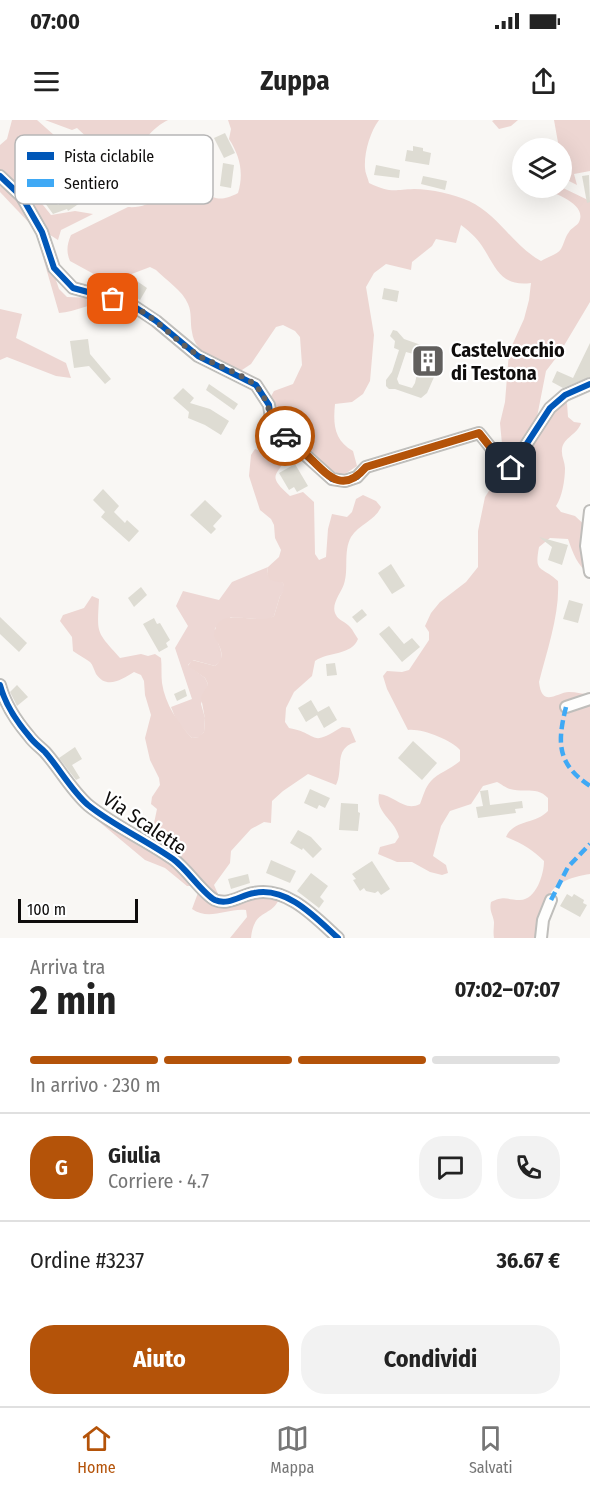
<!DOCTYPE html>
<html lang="it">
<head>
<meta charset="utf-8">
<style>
  :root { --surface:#fff; --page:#f2f2f2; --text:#222; --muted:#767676; --line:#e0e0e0; --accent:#b45309 }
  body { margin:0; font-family:"Fira Sans Condensed",sans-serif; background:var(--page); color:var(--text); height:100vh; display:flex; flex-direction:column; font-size:22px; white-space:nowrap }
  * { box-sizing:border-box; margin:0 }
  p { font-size:20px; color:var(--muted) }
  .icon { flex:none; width:33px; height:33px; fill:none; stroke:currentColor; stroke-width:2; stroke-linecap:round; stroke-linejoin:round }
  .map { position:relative; height:818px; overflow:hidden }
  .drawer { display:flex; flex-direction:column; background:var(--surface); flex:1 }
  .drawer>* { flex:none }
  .tools { position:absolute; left:512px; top:18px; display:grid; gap:12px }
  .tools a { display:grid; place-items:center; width:60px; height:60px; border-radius:50%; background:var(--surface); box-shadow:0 6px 24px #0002; font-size:30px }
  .scale { position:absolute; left:18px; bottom:15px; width:120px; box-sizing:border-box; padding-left:6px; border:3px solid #0f0d0c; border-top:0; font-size:16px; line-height:21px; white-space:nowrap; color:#0f0d0c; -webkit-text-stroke:4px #fff; paint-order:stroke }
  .pin { position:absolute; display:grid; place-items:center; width:51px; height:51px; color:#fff; margin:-26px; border-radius:12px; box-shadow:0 3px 9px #0006 }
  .courier { position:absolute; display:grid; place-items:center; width:60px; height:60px; margin:-30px; border:4px solid #b45309; border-radius:50%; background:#fff; color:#222; box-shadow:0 2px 8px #0007 }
  .overview em { font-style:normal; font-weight:700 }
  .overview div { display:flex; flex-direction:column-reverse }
  .overview { display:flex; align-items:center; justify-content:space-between; height:102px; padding:0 30px }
  h1 { font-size:39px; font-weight:700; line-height:45px }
  .bar { display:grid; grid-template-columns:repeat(4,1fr); gap:9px 6px; align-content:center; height:72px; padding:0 30px }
  .bar i { height:8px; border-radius:4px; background:var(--line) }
  .bar .current { background:var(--accent) }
  .bar p { grid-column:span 4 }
  .line { display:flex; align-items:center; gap:15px; padding:0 30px; border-top:2px solid var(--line) }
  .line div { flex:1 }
  .round { display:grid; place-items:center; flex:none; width:63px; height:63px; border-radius:24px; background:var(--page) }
  .cta { display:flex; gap:12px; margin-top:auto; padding:12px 30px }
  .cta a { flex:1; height:69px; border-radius:24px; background:var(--accent); color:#fff; font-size:24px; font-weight:700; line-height:69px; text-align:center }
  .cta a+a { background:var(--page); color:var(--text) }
  .status { display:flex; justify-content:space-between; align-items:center; height:42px; padding:0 30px; background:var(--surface); direction:ltr }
  .status svg { height:16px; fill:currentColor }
  header { display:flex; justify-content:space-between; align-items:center; height:78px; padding:0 30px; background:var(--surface); font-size:27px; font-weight:700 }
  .tab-bar { display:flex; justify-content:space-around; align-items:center; height:84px; border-top:2px solid var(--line); background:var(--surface); font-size:16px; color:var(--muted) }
  .tab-bar a { display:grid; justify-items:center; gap:3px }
  .tab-bar .current { color:var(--accent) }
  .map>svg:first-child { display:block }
  .green { fill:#edd7d4 }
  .forest { fill:#edd6d2 }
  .building { fill:#dedcd3; fill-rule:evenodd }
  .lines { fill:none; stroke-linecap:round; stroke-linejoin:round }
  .minor-casing { stroke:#bfbebb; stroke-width:14 }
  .minor { stroke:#fefefd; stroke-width:10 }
  .quiet { stroke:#3fa9f5; stroke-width:4.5; stroke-dasharray:9 4.5; stroke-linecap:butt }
  .cycleway-casing { stroke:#fff; stroke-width:10 }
  .cycleway { stroke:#0057b8; stroke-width:6 }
  .done { stroke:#615f5d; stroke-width:6; stroke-dasharray:0 10.8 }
  .route { stroke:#b45309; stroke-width:8 }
  .labels { text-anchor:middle; stroke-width:4.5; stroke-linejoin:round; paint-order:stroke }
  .poi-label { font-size:20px; font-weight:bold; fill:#0f0d0c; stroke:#fff; text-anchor:start }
  .street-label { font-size:20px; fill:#0f0d0c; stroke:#fff }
  .key { fill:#fff; stroke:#b7b6b6; stroke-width:1.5 }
  .key-label { font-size:16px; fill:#0f0d0c }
</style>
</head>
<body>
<div class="status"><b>07:00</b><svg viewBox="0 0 49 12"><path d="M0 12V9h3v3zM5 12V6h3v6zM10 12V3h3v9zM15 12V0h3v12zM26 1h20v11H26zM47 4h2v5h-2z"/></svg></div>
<header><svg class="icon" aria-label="menu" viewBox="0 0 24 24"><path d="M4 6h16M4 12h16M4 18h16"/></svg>Zuppa<svg class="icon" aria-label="share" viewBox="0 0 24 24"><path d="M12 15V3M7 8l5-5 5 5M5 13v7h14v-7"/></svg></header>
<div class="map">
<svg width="590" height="818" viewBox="0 0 590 818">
  <rect width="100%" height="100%" fill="#f9f7f4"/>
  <!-- green -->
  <path class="green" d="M268 447 267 454 283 463 285 470 280 476 274 496 268 500 231 497 215 508C214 521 224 528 221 541L215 546 193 540 188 545 205 558 208 564 201 584 205 598 204 612 200 617 192 618 177 602 171 587 192 579 175 528 188 506 176 486 183 471 219 480 232 462Z"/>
  <!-- forest -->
  <g class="forest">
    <path d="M12 0H37L55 16 48 32 23 60 51 95 75 91 93 94 61 110 58 120 47 113 0 51V25L7 19Z"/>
    <path d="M45 0H168C153 7 138 26 131 41 128 49 127 62 122 67 101 89 71 66 92 51 96 49 101 48 105 46L108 37 77 8 72 10Z"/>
    <path d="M228 0H379C370 12 364 33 365 48 365 53 368 58 369 63 390 73 393 70 414 69 432 69 453 74 469 81 499 95 512 125 541 141 547 137 557 135 561 129 564 124 565 117 569 112 571 108 577 106 579 102 588 83 552 73 542 68L561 67 590 81V182L559 234 546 251 537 297 511 336 502 324 500 303 505 282 509 232 524 199 529 180 531 163C500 167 496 147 482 126 476 117 469 111 461 105L456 123 436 119 432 126 412 142 411 150 386 144 374 153 366 167 374 215 370 261 363 274 352 282 335 284C333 304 334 320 353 331L357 346 342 356 328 349 285 310 270 278 274 271 293 264 302 245 300 217 295 211 283 205 276 207 251 244 239 252C220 242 195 235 192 212 190 203 192 192 188 184 183 171 166 160 156 150L150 147 129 155 119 165 112 164 70 141C66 132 67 124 71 115L128 87C151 89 164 71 188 70 212 70 212 87 238 73 244 53 240 36 229 19L231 9Z"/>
    <path d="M494 0H518L511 6 499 9 492 1Z"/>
    <path d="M554 0H590V51L574 54 577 65 561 57V28H559Z"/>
    <path d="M0 61 18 79 35 109 0 72Z"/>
    <path d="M40 127H45L59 169 67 177 99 178 107 182C90 183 76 192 59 193Z"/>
    <path d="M0 189 22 194 16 218 66 243 71 258 56 256 7 237 0 240Z"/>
    <path d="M567 283 568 297 574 302 581 303C578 314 563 318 562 329 561 336 565 342 565 348 565 360 562 377 556 386L561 392 575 396 590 410V454C577 446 573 433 568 419L550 418 539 427C534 454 541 445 558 461 560 494 547 530 539 562 542 589 557 572 569 572 576 572 584 574 590 575V754C572 757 548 763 547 785 547 790 549 795 549 800 548 806 544 813 542 818H494C493 812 494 808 494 802 493 794 489 791 491 782 505 775 507 780 520 780 536 780 544 754 544 741 533 730 521 723 506 717 513 700 536 704 548 691V678C537 666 524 673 510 669 506 668 501 664 497 662L483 666 471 684 450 691 441 706 433 736 446 745 448 753 442 755 430 752 412 742H397L378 734 380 727 395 723 399 717C395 700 375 693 379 674 394 675 404 692 420 684 423 677 425 667 431 661 438 653 451 649 460 641V630C452 620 421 608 408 610L387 569 383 556 387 551 402 552 409 550 429 520V512L425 506 431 493 440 482 466 462 478 447V411L485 377 494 363 513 356 560 284Z"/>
    <path d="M255 329 269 334 282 329 288 333C279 357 264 353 290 376L303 372 314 382 315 434 319 440 326 437 328 409 332 394 347 397 352 392 356 379 363 375 376 381 381 387C375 401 359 404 351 417 343 432 349 449 344 464 341 473 330 485 336 495 338 500 346 502 350 507 353 510 355 515 358 519 351 536 329 531 315 541L312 556 294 572 286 588 285 602 289 608C321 614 308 628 342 607L350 608 356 622C333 628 344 649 336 665L308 654 283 671 272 681 271 703 264 702 251 709 231 731 230 743 214 765 218 774 232 776 246 781 259 776 279 779C271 798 254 788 251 818H230L247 797 246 790C227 788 209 801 192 789L199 770 194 766H187L165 748 145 740 97 700 98 693 151 719 156 715 153 708 157 689 151 684 152 677 160 665 159 658 150 640 145 618 151 595 145 575 144 561 141 555 134 552C122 559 107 570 96 554 94 550 93 545 90 542 85 538 78 535 73 531L72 517 60 501 63 495 84 488 92 476 99 479C97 515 96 511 120 538L141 534 148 536 155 534 161 538C162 546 161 555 162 563 165 584 178 603 192 618L199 617 204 612 205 599 201 577 208 564 205 558 188 546 192 540 215 546C227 537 220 527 214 516 217 482 255 507 274 496L280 476 284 470 283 463 270 460 267 454 268 447 279 437 281 430 275 418 274 405 271 399 260 390 249 356 251 335Z"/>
  </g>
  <!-- building -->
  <g class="building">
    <path d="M225 13 235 33 224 38 214 18Z"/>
    <path d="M413 26 423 28V31L431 33 429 45 405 41 407 30 413 31Z"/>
    <path d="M223 43 234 45 231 68 220 66Z"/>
    <path d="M376 45 400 50 399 58 374 55Z"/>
    <path d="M589 55 590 82 587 83 582 56Z"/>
    <path d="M423 56 447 61 445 70 421 64Z"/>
    <path d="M71 68 80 83 68 91 67 89 53 94 45 83 52 77 58 85 68 78 65 73Z"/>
    <path d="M134 159 147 168 140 180 127 170Z"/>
    <path d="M384 168 399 171 397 182 382 179Z"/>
    <path d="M393 210 397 211 404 219 441 232 434 247 438 248 427 273 421 278 395 269H389L386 266V260L392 252 399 230 394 228 395 221 390 216ZM406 232 421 236 415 263 412 268 399 264 397 259Z"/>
    <path d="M88 219 90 234 111 259 105 264 89 246 74 248 70 221Z"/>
    <path d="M590 223V257L563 268 552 262 557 251 573 258Z"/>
    <path d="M209 264 238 284 234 290 206 270Z"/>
    <path d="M183 268 194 278 190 283 210 289 229 301 221 315 205 305 188 298 189 292 173 278Z"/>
    <path d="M295 344 308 366 297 372 294 367 289 370 279 353Z"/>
    <path d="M103 369 119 386 114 392 125 403 127 400 139 411 129 422 101 397 105 392 93 380Z"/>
    <path d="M205 380 222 396 213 406 216 409 211 414 190 395Z"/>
    <path d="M539 417 568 425 562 445 548 440 552 427Z"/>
    <path d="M391 444 405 466 392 474 378 453Z"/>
    <path d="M141 467 147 475 134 487 128 478Z"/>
    <path d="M569 480 583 484 578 503 563 499Z"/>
    <path d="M362 489 367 495 357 503 352 497Z"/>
    <path d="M0 497 27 523 19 532 0 514Z"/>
    <path d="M154 498 157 504 160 503 170 520 166 523 168 527 159 532 143 504Z"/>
    <path d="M389 506 404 524 412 518 420 527 402 542 379 514Z"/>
    <path d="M335 543 337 555 327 556 326 544Z"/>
    <path d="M17 565 28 577 17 586 10 572Z"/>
    <path d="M185 569 187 576 177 581 174 574Z"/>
    <path d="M311 580 318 592 329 586 337 600 324 608 317 595 306 602 298 588Z"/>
    <path d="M413 621 437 643 422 660 398 638Z"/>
    <path d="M75 627 82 639 72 645 80 658 76 660 59 638Z"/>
    <path d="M310 669 330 678 325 688 319 685 317 689 304 683Z"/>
    <path d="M488 670 490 685 522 681 523 688 515 689 516 693 478 698 476 687 483 686 480 671Z"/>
    <path d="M341 683 358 684V692L360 693 358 711 339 710Z"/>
    <path d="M298 710 311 717 322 729 313 738 303 728 302 730 290 723Z"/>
    <path d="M271 740 296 751 290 763 266 753Z"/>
    <path d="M372 741 390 769 381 775 378 771 375 773 366 771 364 768 360 771 353 760 356 759 352 754Z"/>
    <path d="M311 753 328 766 320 777 324 781 319 788 297 771Z"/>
    <path d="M248 754 250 763 231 769 228 759Z"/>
    <path d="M567 774 572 777 574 774 584 780 583 783 587 785 580 797 560 786Z"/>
  </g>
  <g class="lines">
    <defs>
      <g id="minor">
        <path d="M0 56 22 77 42 112 54 148 73 168 129 183 156 201 198 236 256 265 269 285 272 305 332 359 345 361 357 357 366 347 479 313 491 328 501 348H511L550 288 565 275 590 264"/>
        <path d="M590 391 586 426 590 452"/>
        <path d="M0 565C5 584 17 602 29 616 34 623 40 627 45 632 60 649 71 670 88 685 114 706 146 720 173 739 187 749 203 774 215 780 228 786 241 775 254 773 287 766 316 798 338 818"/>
        <path d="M566 587 590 579"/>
        <path d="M541 818 543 800 551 780"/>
      </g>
    </defs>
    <!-- minor casing -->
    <use href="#minor" class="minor-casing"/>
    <!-- minor -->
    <use href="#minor" class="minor"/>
    <!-- quiet -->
    <g class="quiet">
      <path d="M566 587C557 623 557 644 590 666"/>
      <path d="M551 780 568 747 590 724"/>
    </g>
    <defs>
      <g id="cycleway">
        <path d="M0 56 22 77 42 112 54 148 73 168 129 183 156 201 198 236 256 265 269 285 272 305 332 359 345 361 357 357 366 347 479 313 491 328 501 348H511L550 288 565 275 590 264"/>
        <path d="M0 565C5 584 17 602 29 616 34 623 40 627 45 632 60 649 71 670 88 685 114 706 146 720 173 739 187 749 203 774 215 780 228 786 241 775 254 773 287 766 316 798 338 818"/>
      </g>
    </defs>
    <!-- cycleway casing -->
    <use href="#cycleway" class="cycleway-casing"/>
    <!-- cycleway -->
    <use href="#cycleway" class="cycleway"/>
  </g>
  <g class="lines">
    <!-- done -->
    <path class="done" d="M113 179C150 187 170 219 201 237 214 244 249 257 257 267 267 279 270 291 272 305L285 316"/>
    <!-- route -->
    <path class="route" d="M285 316C294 324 303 331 311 339 330 358 344 373 366 347L479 313 491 328 501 348H511"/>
  </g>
  <!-- icons -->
  <defs>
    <symbol id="building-square" viewBox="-11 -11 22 22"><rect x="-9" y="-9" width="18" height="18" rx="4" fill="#615f5d" stroke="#fff"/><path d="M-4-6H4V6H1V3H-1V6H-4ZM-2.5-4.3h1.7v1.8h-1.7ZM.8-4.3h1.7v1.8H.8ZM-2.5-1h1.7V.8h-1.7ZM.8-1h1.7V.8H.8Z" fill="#fff"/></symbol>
  </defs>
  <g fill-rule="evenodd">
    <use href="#building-square" x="409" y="222" width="38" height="38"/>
  </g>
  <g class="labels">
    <!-- poi labels -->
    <g class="poi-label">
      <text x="451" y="237">Castelvecchio<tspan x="451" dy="23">di Testona</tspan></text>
    </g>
    <!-- street labels -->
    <g class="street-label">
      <text transform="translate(145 703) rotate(34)" y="7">Via Scalette</text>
    </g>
  </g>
  <!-- legend -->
  <rect x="15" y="15" width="198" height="69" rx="9" class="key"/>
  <rect x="27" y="32" width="27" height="8" fill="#0057b8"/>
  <rect x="27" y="59" width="27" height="8" fill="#3fa9f5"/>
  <g class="key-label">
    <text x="64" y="42">Pista ciclabile</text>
    <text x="64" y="69">Sentiero</text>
  </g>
</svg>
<div class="tools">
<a><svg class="icon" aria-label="layers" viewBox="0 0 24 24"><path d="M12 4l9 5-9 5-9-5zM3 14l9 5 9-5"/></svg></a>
</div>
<div class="scale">100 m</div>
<div class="pin" style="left:113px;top:179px;background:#ea580c"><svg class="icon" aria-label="bag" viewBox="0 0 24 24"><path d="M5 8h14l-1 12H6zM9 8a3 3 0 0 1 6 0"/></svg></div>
<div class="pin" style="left:511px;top:348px;background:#1f2937"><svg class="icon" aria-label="home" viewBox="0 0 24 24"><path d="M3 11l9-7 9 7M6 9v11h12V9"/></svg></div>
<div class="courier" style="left:285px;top:316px"><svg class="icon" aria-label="car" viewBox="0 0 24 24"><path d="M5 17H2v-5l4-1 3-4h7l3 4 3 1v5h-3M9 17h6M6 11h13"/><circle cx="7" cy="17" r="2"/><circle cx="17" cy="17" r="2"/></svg></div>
</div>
<section class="drawer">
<div class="overview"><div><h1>2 min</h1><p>Arriva tra</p></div><em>07:02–07:07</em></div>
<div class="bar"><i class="current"></i><i class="current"></i><i class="current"></i><i></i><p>In arrivo · 230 m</p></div>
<div class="line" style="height:108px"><b class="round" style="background:var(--accent);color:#fff">G</b><div><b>Giulia</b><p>Corriere · 4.7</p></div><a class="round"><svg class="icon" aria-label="chat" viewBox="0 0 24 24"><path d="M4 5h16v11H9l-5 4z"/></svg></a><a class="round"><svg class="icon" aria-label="phone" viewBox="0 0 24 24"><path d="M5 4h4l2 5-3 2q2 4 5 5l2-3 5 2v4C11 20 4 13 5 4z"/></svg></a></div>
<div class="line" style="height:78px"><div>Ordine #3237</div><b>36.67 €</b></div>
<div class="cta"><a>Aiuto</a><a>Condividi</a></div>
</section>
<nav class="tab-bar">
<a class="current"><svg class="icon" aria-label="home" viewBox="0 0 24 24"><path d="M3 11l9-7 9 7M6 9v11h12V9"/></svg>Home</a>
<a><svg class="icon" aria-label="map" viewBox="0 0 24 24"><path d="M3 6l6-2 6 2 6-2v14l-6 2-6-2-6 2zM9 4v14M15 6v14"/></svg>Mappa</a>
<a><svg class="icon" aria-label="saved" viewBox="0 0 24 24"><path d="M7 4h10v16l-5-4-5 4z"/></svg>Salvati</a>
</nav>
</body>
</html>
